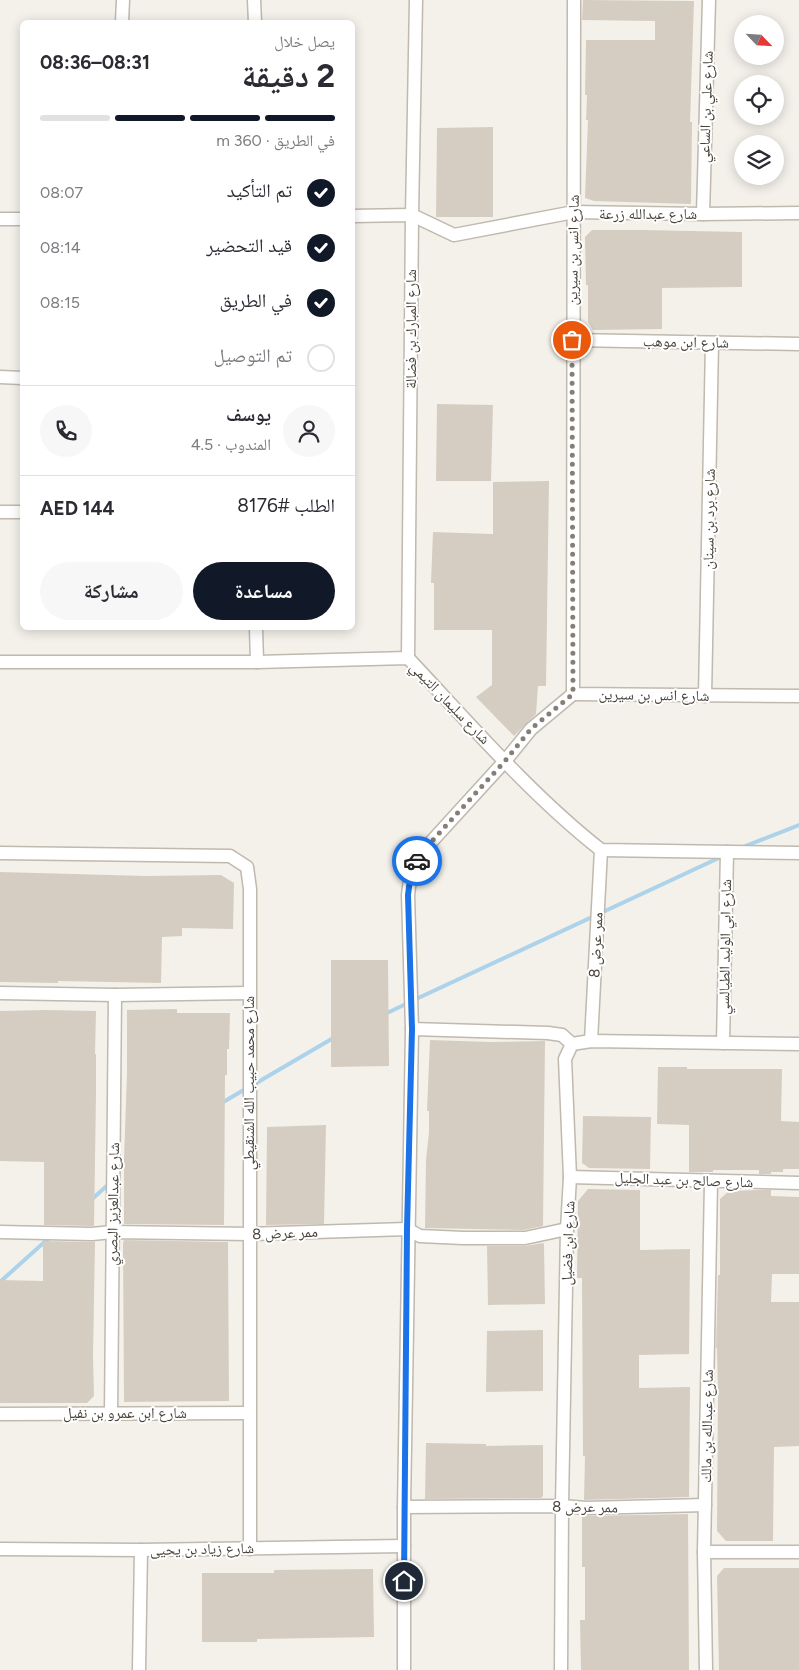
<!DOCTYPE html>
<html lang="ar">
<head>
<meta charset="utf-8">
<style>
  :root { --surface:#fff; --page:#f7f7f7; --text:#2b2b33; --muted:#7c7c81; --line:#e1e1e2; --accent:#111827 }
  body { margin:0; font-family:Figtree,"Noto Naskh Arabic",sans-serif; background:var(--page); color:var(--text); direction:rtl; height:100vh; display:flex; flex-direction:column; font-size:19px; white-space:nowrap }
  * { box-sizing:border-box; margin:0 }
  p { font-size:16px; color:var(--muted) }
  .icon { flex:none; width:28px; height:28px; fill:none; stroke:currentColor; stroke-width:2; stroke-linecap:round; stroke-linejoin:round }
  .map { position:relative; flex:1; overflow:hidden; direction:ltr }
  .drawer { position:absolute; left:20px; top:20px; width:335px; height:610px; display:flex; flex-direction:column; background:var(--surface); border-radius:8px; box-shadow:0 2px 12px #0003; direction:rtl }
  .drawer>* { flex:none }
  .needle { width:32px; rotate:115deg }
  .fabs { position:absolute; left:734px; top:15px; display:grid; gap:10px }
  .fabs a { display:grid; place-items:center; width:50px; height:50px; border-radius:50%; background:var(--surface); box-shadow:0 2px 12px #0003; font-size:25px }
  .pin { position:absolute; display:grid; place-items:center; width:42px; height:42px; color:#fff; margin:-21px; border:2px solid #fff; border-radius:50%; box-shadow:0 1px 5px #0007 }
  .courier { position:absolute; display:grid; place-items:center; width:50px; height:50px; margin:-25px; border:4px solid #1a73e8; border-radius:50%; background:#fff; color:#222; box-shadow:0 1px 6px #0007 }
  .head em { font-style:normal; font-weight:700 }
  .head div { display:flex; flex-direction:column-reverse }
  .head { display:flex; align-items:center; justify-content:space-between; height:85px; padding:0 20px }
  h1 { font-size:32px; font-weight:700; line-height:38px }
  .bar { display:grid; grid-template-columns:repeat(4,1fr); gap:8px 5px; align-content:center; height:60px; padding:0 20px }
  .bar i { height:6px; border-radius:4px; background:var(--line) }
  .bar .current { background:var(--accent) }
  .bar p { grid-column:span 4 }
  .line { display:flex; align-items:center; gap:12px; padding:0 20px; border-top:1px solid var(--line) }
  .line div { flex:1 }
  .round { display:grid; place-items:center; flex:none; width:52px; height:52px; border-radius:26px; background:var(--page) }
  ol { padding:0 20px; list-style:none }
  li { display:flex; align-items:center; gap:15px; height:55px }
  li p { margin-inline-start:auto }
  li .icon { padding:5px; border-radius:50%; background:var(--accent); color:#fff; stroke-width:4 }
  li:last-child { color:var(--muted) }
  li i { width:28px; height:28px; border:2px solid var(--line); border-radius:50% }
  .primary-button { display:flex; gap:10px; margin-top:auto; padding:10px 20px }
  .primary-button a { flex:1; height:58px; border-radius:30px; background:var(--accent); color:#fff; font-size:20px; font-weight:700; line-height:58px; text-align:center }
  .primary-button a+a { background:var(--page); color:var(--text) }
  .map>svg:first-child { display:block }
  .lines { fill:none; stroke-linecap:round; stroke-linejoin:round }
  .stream { stroke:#add3eb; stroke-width:4 }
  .building { fill:#d5cdc1 }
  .minor-casing { stroke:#bfb9ae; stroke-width:15 }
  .minor { stroke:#fff; stroke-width:12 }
  .done { stroke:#847f77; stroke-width:5; stroke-dasharray:0 9 }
  .route { stroke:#1a73e8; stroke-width:6 }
  .labels { text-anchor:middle; stroke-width:4; stroke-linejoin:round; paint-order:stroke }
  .street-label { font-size:15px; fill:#484239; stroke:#fff }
</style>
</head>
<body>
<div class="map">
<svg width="799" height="1670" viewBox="0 0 799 1670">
  <rect width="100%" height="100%" fill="#f4f1eb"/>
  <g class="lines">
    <!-- stream -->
    <g class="stream">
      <path d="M743 847 799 825"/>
      <path d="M414 1000 723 856"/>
      <path d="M385 1014 408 1003"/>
      <path d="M253 1085 335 1037"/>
      <path d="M220 1104 247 1088"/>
      <path d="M91 1200 110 1183"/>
      <path d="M0 1282 50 1237"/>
    </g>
  </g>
  <!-- building -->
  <g class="building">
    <path d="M583 0 694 1 690 122H692L691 204 594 201 585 198 588 120H586L587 95H585L586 40H655V21L582 20Z"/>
    <path d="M493 127V217H436L437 128Z"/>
    <path d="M592 230H642L742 232V287L662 288V329L593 330 588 322V285H586L585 237Z"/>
    <path d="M437 404 493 405 491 481H436Z"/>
    <path d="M549 481 546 686H538L536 714 514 736 476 697 492 685V630H434V583H431L433 532 493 534V482Z"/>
    <path d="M0 872 146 876 221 875 234 883 233 929 182 928V936L162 937 161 983 58 981V983L0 982Z"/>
    <path d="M331 960H388L389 1066 331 1067Z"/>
    <path d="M177 1009V1013H230L229 1049H227V1075H225L224 1225 124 1224V1159L127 1073V1010Z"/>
    <path d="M47 1010 96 1011 95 1054H96V1093L94 1226 44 1225V1162L0 1161V1011Z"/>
    <path d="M430 1040 490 1042 545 1041 543 1226 524 1230 425 1228 426 1160 429 1132V1111H427Z"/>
    <path d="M658 1067H687V1069H782L781 1121 799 1122V1169H783V1172H771V1174H759V1170H713V1172H689V1125L657 1124Z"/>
    <path d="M583 1116 651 1117 650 1169 589 1168 582 1163Z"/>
    <path d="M326 1125 324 1224 266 1225 267 1127Z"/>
    <path d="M588 1189 640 1190V1250L690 1249 689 1354 639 1355V1388L690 1387 689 1497 584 1500 585 1456H583L582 1278H577L578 1201Z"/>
    <path d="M759 1190H771V1196L799 1197V1274H772L771 1302H799V1446L774 1447 773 1541H726L717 1531 718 1394 717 1348H716L718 1275H720V1199L729 1191Z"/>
    <path d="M124 1240 228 1242 229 1401 124 1402 123 1243Z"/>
    <path d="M43 1241 95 1242 93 1357 94 1396 87 1403H0V1280L43 1281Z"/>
    <path d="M543 1243 544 1244 545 1304 488 1305 487 1246H525Z"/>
    <path d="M543 1330V1391L486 1392 487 1331Z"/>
    <path d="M426 1443 486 1444V1446L543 1445V1496L541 1498 425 1499Z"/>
    <path d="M688 1514 689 1670H581L580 1620H585V1567H582V1516Z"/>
    <path d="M724 1568H799V1670H719L717 1576Z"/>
    <path d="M373 1569 374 1637 257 1639V1642H202V1573H274V1570Z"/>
  </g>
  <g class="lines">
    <defs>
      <g id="minor">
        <path d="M254 0 255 22"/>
        <path d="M574 0 573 694 799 696"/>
        <path d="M122 22 123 0"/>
        <path d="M703 214 709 0"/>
        <path d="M352 216 412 215 454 235 574 212 703 214 799 213"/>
        <path d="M0 219H22"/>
        <path d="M572 340 799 344"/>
        <path d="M0 377 22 378"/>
        <path d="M0 512H22"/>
        <path d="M256 628 257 662"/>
        <path d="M408 658 412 215 416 0"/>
        <path d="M0 662H257L408 658C469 723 531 795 601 850L799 853"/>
        <path d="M705 696 712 343"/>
        <path d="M0 853 230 856 247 867 250 889V1549"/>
        <path d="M0 993 115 995 249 993"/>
        <path d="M412 1029 548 1033 562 1035 572 1044"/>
        <path d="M591 1041 601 850"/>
        <path d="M723 1043 727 852"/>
        <path d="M570 1177 799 1183"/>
        <path d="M0 1232 92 1234 112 1232 250 1234 407 1229 420 1236 463 1238H525L567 1229"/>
        <path d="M0 1414 249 1413"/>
        <path d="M111 1414 115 995"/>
        <path d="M404 1507 562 1506 586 1508 705 1505"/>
        <path d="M0 1549 141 1550 404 1546"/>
        <path d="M704 1552H799"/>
        <path d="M139 1670 141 1550"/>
        <path d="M404 1670V1507L412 1029 408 895 411 871 422 852 505 761 531 729 573 694"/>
        <path d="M561 1670 562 1506 567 1229 570 1177 565 1059 572 1044 591 1041 799 1044"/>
        <path d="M706 1670 704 1552 711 1182"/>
      </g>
    </defs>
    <!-- minor casing -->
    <use href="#minor" class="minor-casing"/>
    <!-- minor -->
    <use href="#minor" class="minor"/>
  </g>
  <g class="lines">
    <!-- done -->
    <path class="done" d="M417 861 422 852 505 761 531 729 573 694 572 340"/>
    <!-- route -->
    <path class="route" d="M404 1581 407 1229 412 1029 408 895 411 871 417 861"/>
  </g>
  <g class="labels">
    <!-- street labels -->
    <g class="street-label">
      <text transform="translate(706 107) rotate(-88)" y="5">شارع علي بن الساعي</text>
      <text x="648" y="219">شارع عبدالله زرعة</text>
      <text transform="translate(573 250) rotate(-89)" y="5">شارع انس بن سيرين</text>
      <text transform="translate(411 329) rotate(-90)" y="5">شارع المبارك بن فضالة</text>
      <text transform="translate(686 342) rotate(1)" y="5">شارع ابن موهب</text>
      <text transform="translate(709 519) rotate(-89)" y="5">شارع برد بن سينان</text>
      <text transform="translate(654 695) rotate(1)" y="5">شارع انس بن سيرين</text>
      <text transform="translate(450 703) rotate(46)" y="5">شارع سليمان التيمي</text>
      <text transform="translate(596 945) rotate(-87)" y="5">ممر عرض 8</text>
      <text transform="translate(725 947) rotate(-89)" y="5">شارع ابي الوليد الطيالسي</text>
      <text transform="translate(249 1083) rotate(-90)" y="5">شارع محمد حبيب الله الشنقيطي</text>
      <text transform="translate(684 1180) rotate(2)" y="5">شارع صالح بن عبد الجليل</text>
      <text transform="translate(113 1204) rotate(-89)" y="5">شارع عبدالعزيز البصري</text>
      <text transform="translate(285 1233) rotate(-2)" y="5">ممر عرض 8</text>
      <text transform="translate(568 1243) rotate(-88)" y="5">شارع ابن فضيل</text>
      <text x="125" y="1418">شارع ابن عمرو بن نفيل</text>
      <text transform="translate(707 1426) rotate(-89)" y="5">شارع عبدالله بن مالك</text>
      <text transform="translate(585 1507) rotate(1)" y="5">ممر عرض 8</text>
      <text transform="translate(202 1549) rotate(-1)" y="5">شارع زياد بن يحيى</text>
    </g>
  </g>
</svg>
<div class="fabs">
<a><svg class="needle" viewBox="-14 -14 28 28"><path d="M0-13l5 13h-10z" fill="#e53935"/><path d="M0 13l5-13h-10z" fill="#7c7c81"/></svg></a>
<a><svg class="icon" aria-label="locate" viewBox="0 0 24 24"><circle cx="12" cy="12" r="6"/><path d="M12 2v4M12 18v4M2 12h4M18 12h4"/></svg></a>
<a><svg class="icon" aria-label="layers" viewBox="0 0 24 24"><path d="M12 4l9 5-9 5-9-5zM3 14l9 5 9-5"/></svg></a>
</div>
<div class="pin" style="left:572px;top:340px;background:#ea580c"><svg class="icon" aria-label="bag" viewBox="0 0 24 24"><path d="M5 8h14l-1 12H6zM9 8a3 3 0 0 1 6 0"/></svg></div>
<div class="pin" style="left:404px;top:1581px;background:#1f2937"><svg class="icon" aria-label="home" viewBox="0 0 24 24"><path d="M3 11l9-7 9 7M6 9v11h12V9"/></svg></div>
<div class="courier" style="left:417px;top:861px"><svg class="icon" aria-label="car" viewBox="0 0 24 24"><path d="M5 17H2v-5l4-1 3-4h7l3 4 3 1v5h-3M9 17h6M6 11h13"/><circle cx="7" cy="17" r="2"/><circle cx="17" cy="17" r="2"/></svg></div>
<section class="drawer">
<div class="head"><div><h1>2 دقيقة</h1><p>يصل خلال</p></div><em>08:31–08:36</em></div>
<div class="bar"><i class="current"></i><i class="current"></i><i class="current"></i><i></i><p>في الطريق · 360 m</p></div>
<ol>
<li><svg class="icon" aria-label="check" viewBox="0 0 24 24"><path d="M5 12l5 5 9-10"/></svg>تم التأكيد<p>08:07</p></li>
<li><svg class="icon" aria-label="check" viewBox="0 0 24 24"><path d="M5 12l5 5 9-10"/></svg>قيد التحضير<p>08:14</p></li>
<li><svg class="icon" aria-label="check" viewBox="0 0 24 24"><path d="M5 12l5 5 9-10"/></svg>في الطريق<p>08:15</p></li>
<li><i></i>تم التوصيل</li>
</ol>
<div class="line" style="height:90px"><a class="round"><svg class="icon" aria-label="person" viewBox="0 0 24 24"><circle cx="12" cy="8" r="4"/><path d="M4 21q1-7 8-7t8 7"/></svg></a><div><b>يوسف</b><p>المندوب · 4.5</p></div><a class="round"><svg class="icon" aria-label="phone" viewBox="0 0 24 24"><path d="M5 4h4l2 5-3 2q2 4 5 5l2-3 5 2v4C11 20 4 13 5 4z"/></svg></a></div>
<div class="line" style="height:65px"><div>الطلب #8176</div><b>AED 144</b></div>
<div class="primary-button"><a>مساعدة</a><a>مشاركة</a></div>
</section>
</div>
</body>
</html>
